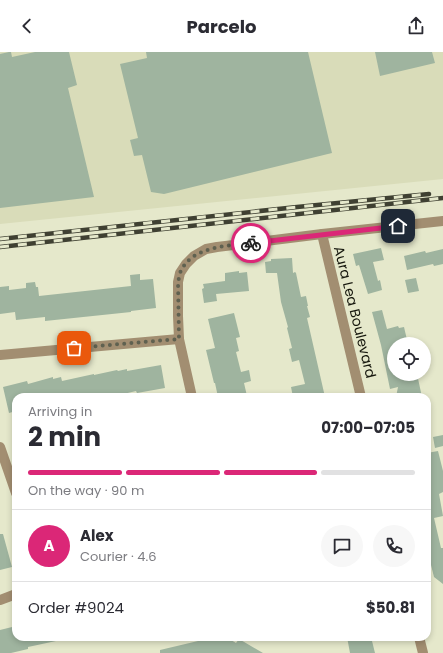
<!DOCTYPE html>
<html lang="en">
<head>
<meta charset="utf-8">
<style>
  :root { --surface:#fff; --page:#f7f7f7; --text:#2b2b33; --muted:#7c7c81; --line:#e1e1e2; --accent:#db2777 }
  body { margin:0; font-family:Poppins,sans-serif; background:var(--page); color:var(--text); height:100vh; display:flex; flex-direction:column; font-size:15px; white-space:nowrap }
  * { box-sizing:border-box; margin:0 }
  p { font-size:13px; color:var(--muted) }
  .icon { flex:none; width:22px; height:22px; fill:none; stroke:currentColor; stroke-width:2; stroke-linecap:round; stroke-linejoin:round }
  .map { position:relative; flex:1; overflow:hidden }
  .side { position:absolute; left:12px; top:341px; width:419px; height:248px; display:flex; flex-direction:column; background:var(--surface); border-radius:12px; box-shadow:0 2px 6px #0003 }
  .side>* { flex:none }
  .fabs { position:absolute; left:387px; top:285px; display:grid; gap:8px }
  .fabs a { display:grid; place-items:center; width:44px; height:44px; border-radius:50%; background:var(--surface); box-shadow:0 2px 6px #0003; font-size:20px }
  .pin { position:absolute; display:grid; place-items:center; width:34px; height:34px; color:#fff; margin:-17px; border-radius:8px; box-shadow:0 2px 6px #0006 }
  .courier { position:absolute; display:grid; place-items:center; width:40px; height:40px; margin:-20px; border:3px solid #db2777; border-radius:50%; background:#fff; color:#222; box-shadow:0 1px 5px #0007 }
  .head em { font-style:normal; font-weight:700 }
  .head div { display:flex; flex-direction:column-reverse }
  .head { display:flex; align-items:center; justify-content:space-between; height:68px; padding:0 16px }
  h1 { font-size:26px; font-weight:700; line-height:30px }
  .bar { display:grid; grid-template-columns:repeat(4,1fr); gap:6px 4px; align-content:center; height:48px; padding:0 16px }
  .bar i { height:5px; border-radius:3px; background:var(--line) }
  .bar .on { background:var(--accent) }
  .bar p { grid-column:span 4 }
  .line { display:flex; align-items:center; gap:10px; padding:0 16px; border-top:1px solid var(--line) }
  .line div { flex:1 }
  .round { display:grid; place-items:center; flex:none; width:42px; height:42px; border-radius:21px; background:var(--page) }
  header { display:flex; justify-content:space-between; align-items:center; height:52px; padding:0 16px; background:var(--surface); font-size:18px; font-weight:700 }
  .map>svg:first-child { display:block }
  .built { fill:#d9dcb9 }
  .building { fill:#9fb49f }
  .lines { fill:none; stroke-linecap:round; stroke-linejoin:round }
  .street { stroke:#a28e71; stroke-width:10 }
  .rail-casing { stroke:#3f4032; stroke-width:4.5 }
  .rail { stroke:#e5e8cb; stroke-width:3; stroke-dasharray:9; stroke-linecap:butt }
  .done { stroke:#5f6150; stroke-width:4; stroke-dasharray:0 7.2 }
  .route { stroke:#db2777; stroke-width:5 }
  .labels { text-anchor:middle; stroke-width:3.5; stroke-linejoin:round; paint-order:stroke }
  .street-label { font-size:14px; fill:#17180e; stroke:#e5e8cb }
</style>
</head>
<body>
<header><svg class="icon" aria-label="back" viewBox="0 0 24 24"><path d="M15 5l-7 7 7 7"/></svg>Parcelo<svg class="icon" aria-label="share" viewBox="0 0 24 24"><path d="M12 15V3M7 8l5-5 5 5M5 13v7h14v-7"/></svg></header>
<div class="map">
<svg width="443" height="601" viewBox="0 0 443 601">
  <rect width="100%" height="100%" fill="#e5e8cb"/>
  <!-- built -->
  <path class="built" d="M0 0H443V127L0 172Z"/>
  <!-- building -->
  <g class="building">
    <path d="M9 0H11L12 5 35 0H69L77 33 68 36 94 145 0 156V2Z"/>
    <path d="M146 0H308L332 101 164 142 151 140 142 103 134 104 130 88 138 86 120 12 147 6Z"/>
    <path d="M375 0H432L435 11 380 24Z"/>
    <path d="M381 196 384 208 373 210 378 229 380 228 382 238 368 242 359 213 356 214 353 202Z"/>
    <path d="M443 197V212L434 214 433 212 407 218 404 204 425 199 426 201Z"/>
    <path d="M292 206 293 221 295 220 296 221 301 245 306 244 308 254H307L310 265 307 266 325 345H293L291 335 305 332 299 308 292 310 289 297 292 296 287 276 288 275 281 250 277 221H266L265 210 271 209V207Z"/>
    <path d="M239 219V221L247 220 249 239 216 242 217 249 204 251 202 237 204 236 203 232 225 229V221Z"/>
    <path d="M140 222V228L153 227 156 256 131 259V260L45 269V265L16 268 15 260 0 262V235L9 234V238L26 236V231L35 230 36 235H38L39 244 131 234 130 223Z"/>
    <path d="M416 226 419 239 408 241 405 228Z"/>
    <path d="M382 258 387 277 398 274 399 276 404 275 408 292H394V322H417L422 345H396L398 335 390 337 381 293 372 260Z"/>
    <path d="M234 261 240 285 236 286 239 299 236 300 241 320 249 318 251 329 244 331 247 344 242 345H218L215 331H214L206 298 215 296 208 267Z"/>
    <path d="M161 313 165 336 137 341 136 339 111 345H16V359L9 361 3 335 27 329 28 332 53 325V327L61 325 62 329 94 322V323L117 318 118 319 127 317V319Z"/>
    <path d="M443 383V394L435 396 433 385Z"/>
    <path d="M438 399 443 419V440L439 442 443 464 434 466 441 496H443V532L434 525 431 513 430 514 427 501V401Z"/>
    <path d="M0 482H3L12 515 0 518Z"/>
    <path d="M16 574V585H55L56 589 28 595V597L11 601H0V578Z"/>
    <path d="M198 585H209L231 588 236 591 239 587 263 601H160V598L198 589Z"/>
    <path d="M347 585H371L375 601H350Z"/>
  </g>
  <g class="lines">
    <!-- street -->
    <g class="street">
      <path d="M322 182 361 345"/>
      <path d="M0 303 179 287"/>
      <path d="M192 345 179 287 178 264V230L180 221 186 212 194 204 206 197 217 195 322 182 443 169"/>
      <path d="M0 395 16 441"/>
      <path d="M0 548 16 542"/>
      <path d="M419 585 423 601"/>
    </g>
    <defs>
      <g id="rail">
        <path d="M0 187 297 155 429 142"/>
        <path d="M0 195 443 146"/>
      </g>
    </defs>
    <!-- rail casing -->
    <use href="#rail" class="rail-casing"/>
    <!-- rail -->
    <use href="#rail" class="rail"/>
  </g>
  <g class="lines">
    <!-- done -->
    <path class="done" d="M74 296 179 287 178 230C179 227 179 223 180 221 191 194 227 194 251 191"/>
    <!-- route -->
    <path class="route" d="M251 191 398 174"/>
  </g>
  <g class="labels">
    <!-- street labels -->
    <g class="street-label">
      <text transform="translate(355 260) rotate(76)" y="5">Aura Lea Boulevard</text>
    </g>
  </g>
</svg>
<div class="fabs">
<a><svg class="icon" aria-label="locate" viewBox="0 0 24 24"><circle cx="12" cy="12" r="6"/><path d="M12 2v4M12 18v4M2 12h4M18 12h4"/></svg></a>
</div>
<div class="pin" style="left:74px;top:296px;background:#ea580c"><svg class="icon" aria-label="bag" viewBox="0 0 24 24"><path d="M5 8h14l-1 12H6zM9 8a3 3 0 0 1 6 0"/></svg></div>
<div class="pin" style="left:398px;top:174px;background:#1f2937"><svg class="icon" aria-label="home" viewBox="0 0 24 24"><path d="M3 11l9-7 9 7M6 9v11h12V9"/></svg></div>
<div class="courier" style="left:251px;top:191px"><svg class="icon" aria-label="bike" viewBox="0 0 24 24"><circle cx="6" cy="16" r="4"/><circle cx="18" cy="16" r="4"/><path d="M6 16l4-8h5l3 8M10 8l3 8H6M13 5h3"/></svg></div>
<section class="side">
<div class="head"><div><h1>2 min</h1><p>Arriving in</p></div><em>07:00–07:05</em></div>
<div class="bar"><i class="on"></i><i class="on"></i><i class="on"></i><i></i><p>On the way · 90 m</p></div>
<div class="line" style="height:72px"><b class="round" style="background:var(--accent);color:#fff">A</b><div><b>Alex</b><p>Courier · 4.6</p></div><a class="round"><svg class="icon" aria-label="chat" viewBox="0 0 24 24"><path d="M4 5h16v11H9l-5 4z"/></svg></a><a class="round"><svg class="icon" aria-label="phone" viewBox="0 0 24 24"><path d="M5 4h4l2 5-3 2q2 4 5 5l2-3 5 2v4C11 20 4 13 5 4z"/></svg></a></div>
<div class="line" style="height:52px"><div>Order #9024</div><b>$50.81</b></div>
</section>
</div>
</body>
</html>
